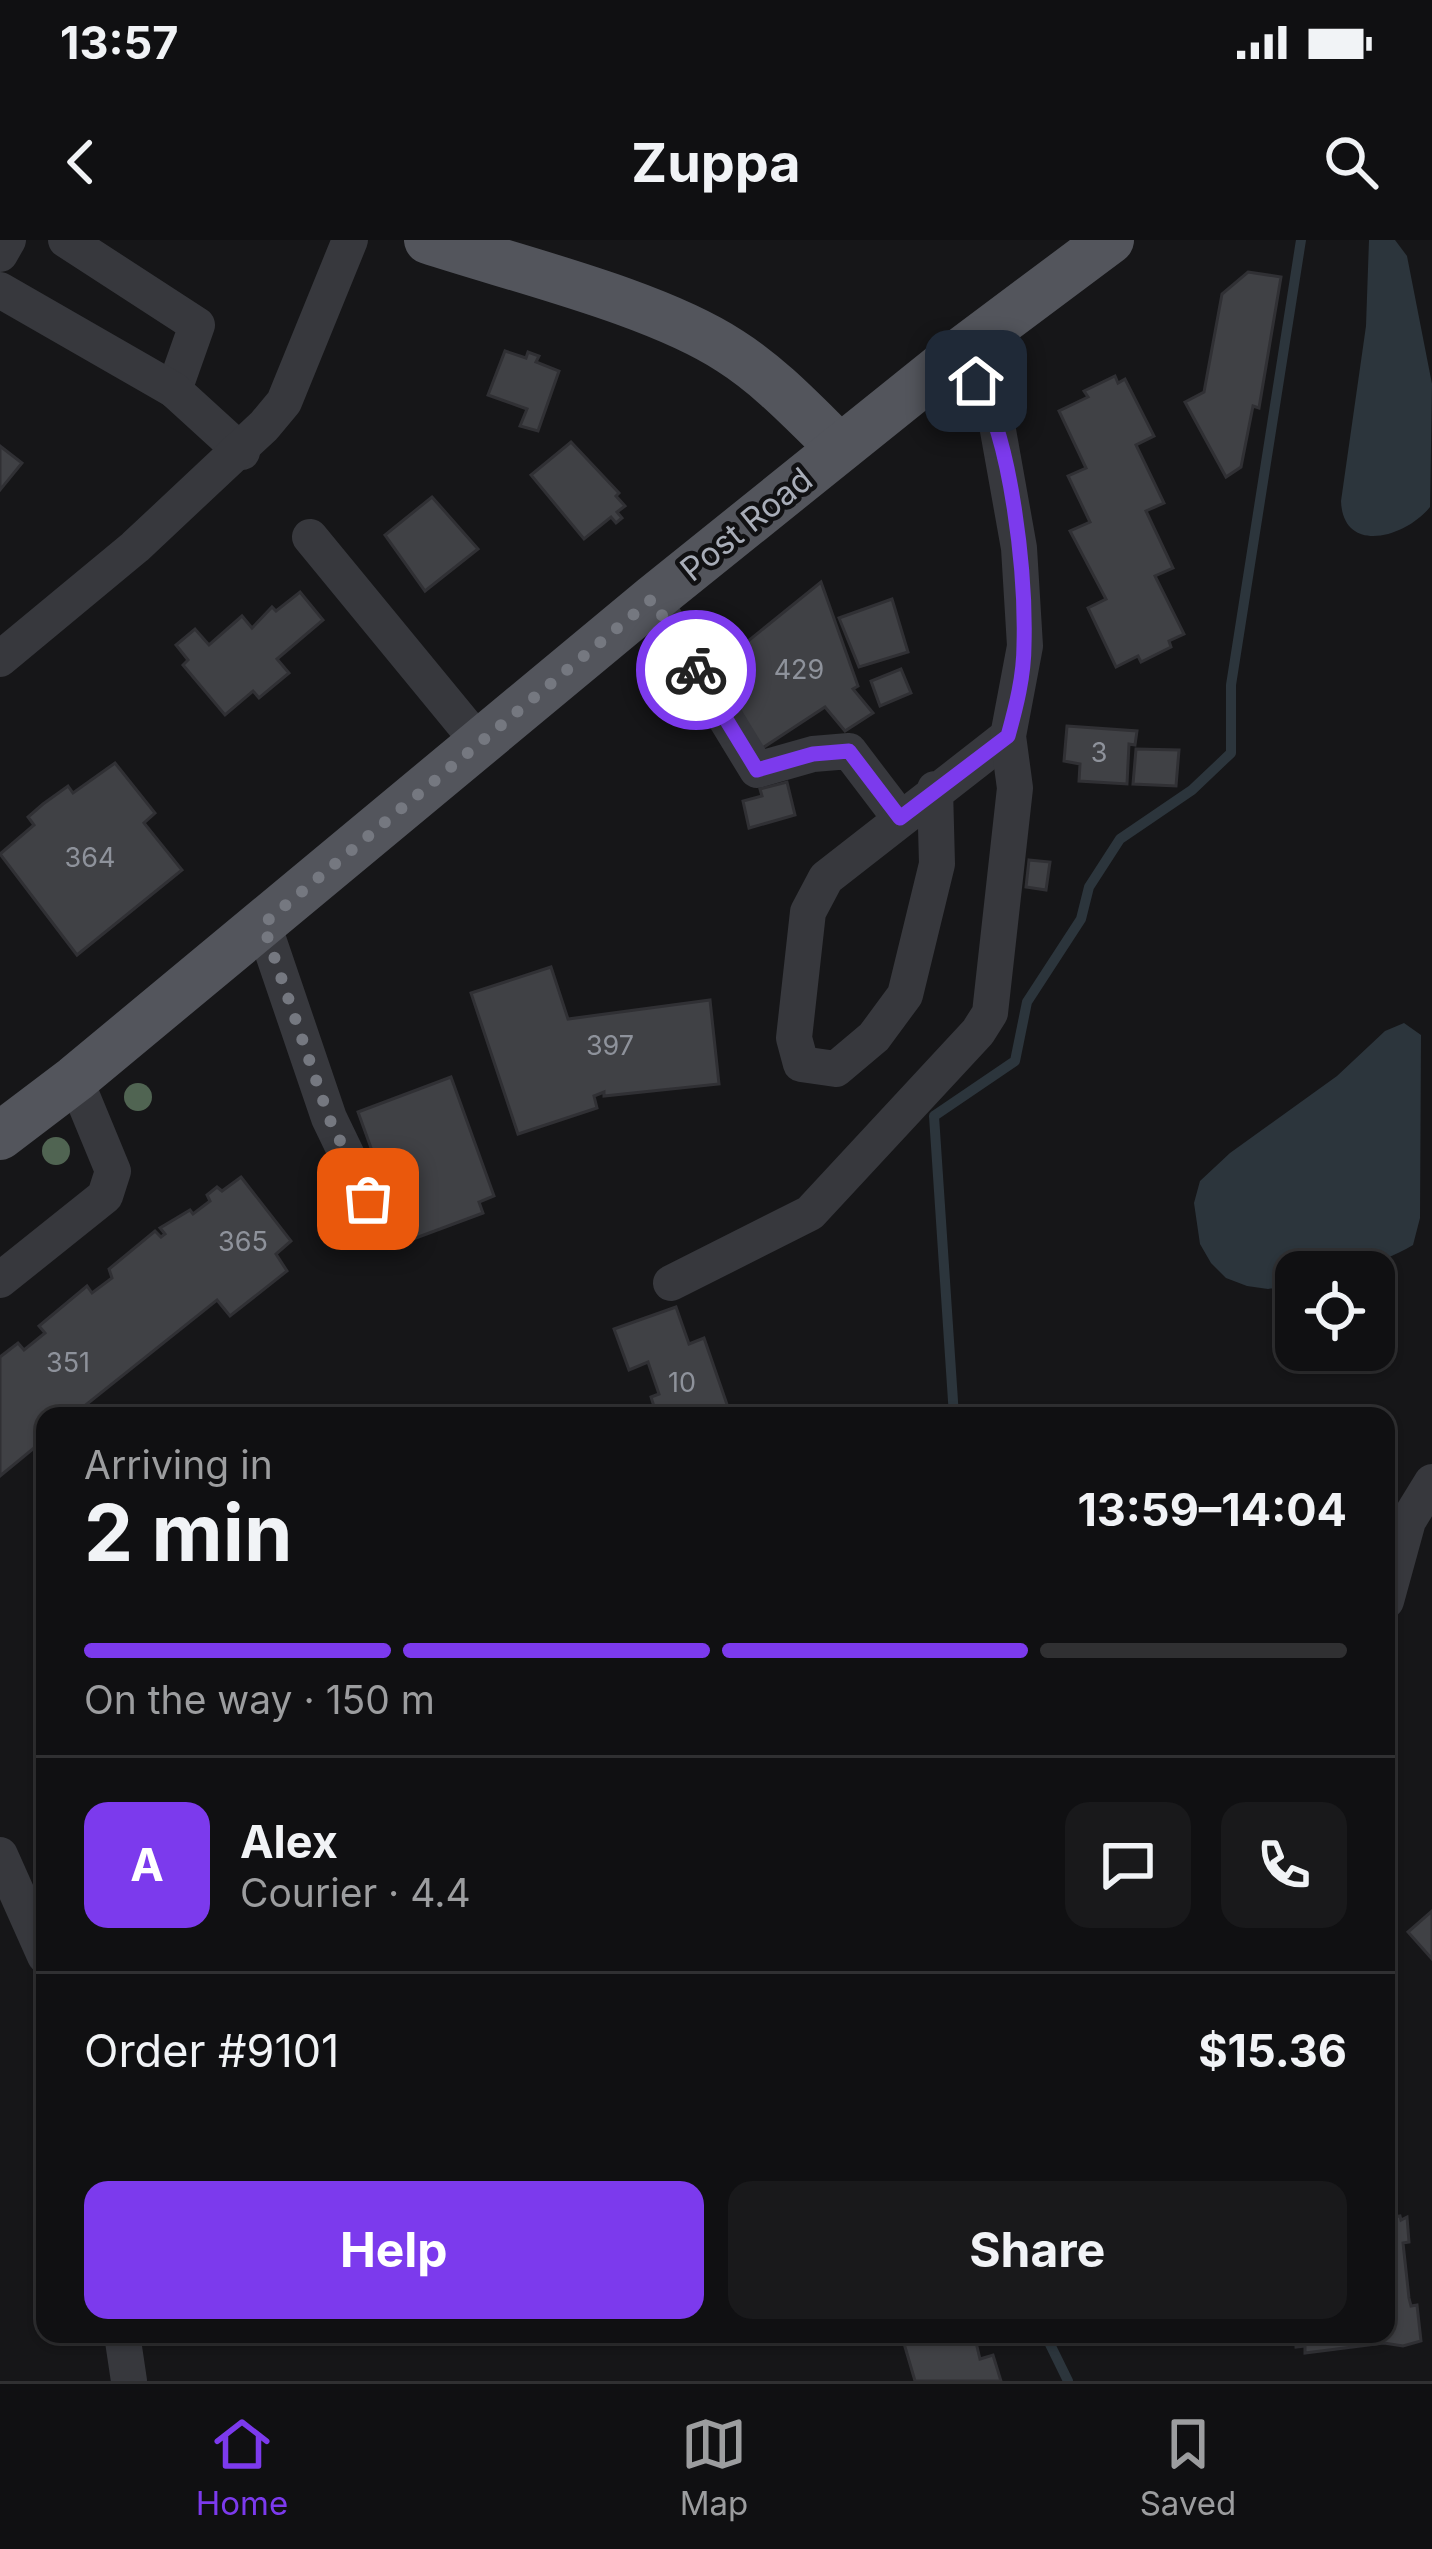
<!DOCTYPE html>
<html lang="en">
<head>
<meta charset="utf-8">
<style>
  :root { --surface:#101012; --page:#19191b; --text:#f1f3f6; --muted:#9c9d9f; --line:#303032; --accent:#7c3aed }
  body { margin:0; font-family:Inter,sans-serif; background:var(--page); color:var(--text); height:100vh; display:flex; flex-direction:column; font-size:45px; white-space:nowrap }
  * { box-sizing:border-box; margin:0 }
  p { font-size:39px; color:var(--muted) }
  .icon { flex:none; width:66px; height:66px; fill:none; stroke:currentColor; stroke-width:2; stroke-linecap:round; stroke-linejoin:round }
  .map { position:relative; flex:1; overflow:hidden }
  .drawer { position:absolute; left:36px; top:1167px; width:1359px; height:936px; display:flex; flex-direction:column; background:var(--surface); border-radius:24px; box-shadow:0 3px 9px #0004,0 0 0 3px var(--line) }
  .drawer>* { flex:none }
  .buttons { position:absolute; left:1275px; top:1011px; display:grid; gap:24px }
  .buttons a { display:grid; place-items:center; width:120px; height:120px; border-radius:24px; background:var(--surface); box-shadow:0 3px 9px #0004,0 0 0 3px var(--line); font-size:60px }
  .pin { position:absolute; display:grid; place-items:center; width:102px; height:102px; color:#fff; margin:-51px; border-radius:24px; box-shadow:0 6px 18px #0006 }
  .courier { position:absolute; display:grid; place-items:center; width:120px; height:120px; margin:-60px; border:9px solid #7c3aed; border-radius:50%; background:#fff; color:#222; box-shadow:0 3px 15px #0007 }
  .head em { font-style:normal; font-weight:700 }
  .head div { display:flex; flex-direction:column-reverse }
  .head { display:flex; align-items:center; justify-content:space-between; height:204px; padding:0 48px }
  h1 { font-size:78px; font-weight:700; line-height:90px }
  .bar { display:grid; grid-template-columns:repeat(4,1fr); gap:18px 12px; align-content:center; height:144px; padding:0 48px }
  .bar i { height:15px; border-radius:9px; background:var(--line) }
  .bar .current { background:var(--accent) }
  .bar p { grid-column:span 4 }
  .line { display:flex; align-items:center; gap:30px; padding:0 48px; border-top:3px solid var(--line) }
  .line div { flex:1 }
  .round { display:grid; place-items:center; flex:none; width:126px; height:126px; border-radius:24px; background:var(--page) }
  .primary-button { display:flex; gap:24px; margin-top:auto; padding:24px 48px }
  .primary-button a { flex:1; height:138px; border-radius:24px; background:var(--accent); color:#fff; font-size:48px; font-weight:700; line-height:138px; text-align:center }
  .primary-button a+a { background:var(--page); color:var(--text) }
  .status { display:flex; justify-content:space-between; align-items:center; height:84px; padding:0 60px; background:var(--surface); direction:ltr }
  .status svg { height:33px; fill:currentColor }
  header { display:flex; justify-content:space-between; align-items:center; height:156px; padding:0 48px; background:var(--surface); font-size:54px; font-weight:700 }
  .tab-bar { display:flex; justify-content:space-around; align-items:center; height:168px; border-top:3px solid var(--line); background:var(--surface); font-size:33px; color:var(--muted) }
  .tab-bar a { display:grid; justify-items:center; gap:6px }
  .tab-bar .current { color:var(--accent) }
  .map>svg:first-child { display:block }
  .water { fill:#2c353c }
  .lines { fill:none; stroke-linecap:round; stroke-linejoin:round }
  .stream { stroke:#2c353c; stroke-width:10 }
  .building { fill:#404145; stroke:#303034; stroke-width:3 }
  .minor { stroke:#37383d; stroke-width:36 }
  .major { stroke:#53555c; stroke-width:48 }
  .tree { fill:#506452 }
  .done { stroke:#757880; stroke-width:12; stroke-dasharray:0 21.6 }
  .route { stroke:#7c3aed; stroke-width:15 }
  .labels { text-anchor:middle; stroke-width:9; stroke-linejoin:round; paint-order:stroke }
  .number-label { font-size:27px; fill:#8e929b }
  .street-label { font-size:33px; fill:#a8adb8; stroke:#111113 }
</style>
</head>
<body>
<div class="status"><b>13:57</b><svg viewBox="0 0 49 12"><path d="M0 12V9h3v3zM5 12V6h3v6zM10 12V3h3v9zM15 12V0h3v12zM26 1h20v11H26zM47 4h2v5h-2z"/></svg></div>
<header><svg class="icon" aria-label="back" viewBox="0 0 24 24"><path d="M15 5l-7 7 7 7"/></svg>Zuppa<svg class="icon" aria-label="search" viewBox="0 0 24 24"><circle cx="10" cy="10" r="6"/><path d="M15 15l6 6"/></svg></header>
<div class="map">
<svg width="1432" height="2141" viewBox="0 0 1432 2141">
  <rect width="100%" height="100%" fill="#161618"/>
  <!-- water -->
  <g class="water">
    <path d="M1369 0H1395L1407 16 1432 144 1430 267C1405 298 1343 315 1341 261L1366 86Z"/>
    <path d="M1404 783 1421 795 1420 978 1413 1005C1376 1027 1338 1032 1296 1032V1044L1268 1049 1247 1046 1226 1038 1211 1023 1200 1004 1194 963 1200 941 1230 913 1337 836 1385 791Z"/>
  </g>
  <g class="lines">
    <!-- stream -->
    <g class="stream">
      <path d="M954 1176 934 876 1015 821 1027 762 1081 679 1089 647 1120 599 1192 550 1231 513V445L1301 0"/>
      <path d="M1045 2094 1068 2141"/>
    </g>
  </g>
  <!-- building -->
  <g class="building">
    <path d="M1248 32 1281 37 1259 168 1253 166 1241 227 1226 237 1185 162 1204 152 1222 54Z"/>
    <path d="M505 111 526 118 528 112 539 116 536 122 559 131 538 191 520 186 527 169 488 155Z"/>
    <path d="M1115 136 1118 143 1125 139 1154 196 1136 205 1164 263 1146 271 1173 328 1155 336 1184 394 1169 401 1171 407 1141 422 1138 416 1116 427 1088 368 1106 359 1070 291 1090 282 1068 236 1086 228 1059 171 1088 157 1084 151Z"/>
    <path d="M571 202 619 253 616 256 625 266 617 272 622 278 616 283 611 277 584 299 531 235Z"/>
    <path d="M0 206 22 223 0 250Z"/>
    <path d="M432 257 478 309 425 351 385 295Z"/>
    <path d="M821 342 858 446 853 449 873 473 845 491 825 467 761 509 716 427Z"/>
    <path d="M300 352 323 380 277 419 289 433 259 458 253 451 225 475 183 425 188 420 176 405 195 389 209 405 242 376 252 388 272 367 276 371Z"/>
    <path d="M892 359 908 412 859 427 839 378Z"/>
    <path d="M901 429 911 453 880 466 871 441Z"/>
    <path d="M1067 486 1137 491 1135 505 1129 504 1127 544 1079 541 1080 524 1064 521Z"/>
    <path d="M1136 509 1179 510 1176 546 1133 544Z"/>
    <path d="M115 523 155 573 144 583 182 630 77 715 0 614 34 585 28 577 43 564 68 546 73 553Z"/>
    <path d="M787 542 795 575 749 588 743 561 762 556 760 549Z"/>
    <path d="M1029 620 1050 622 1046 650 1026 647Z"/>
    <path d="M551 727 568 779 710 760 719 844 604 856V852L594 856 597 868 518 894 471 753Z"/>
    <path d="M451 837 494 956 479 962 483 973 405 1002 358 872Z"/>
    <path d="M241 937 291 1001 276 1014 287 1031 230 1076 217 1060 72 1176H45V1199L0 1236V1117L18 1103 24 1110 45 1093 39 1086 87 1046 92 1053 112 1038 109 1029 155 991 161 997 165 994 160 988 190 970 193 974 210 961 207 955 217 947 222 951Z"/>
    <path d="M676 1067 689 1104 704 1098 731 1176H657L651 1157 659 1154 648 1122 629 1130 614 1089Z"/>
    <path d="M1432 1671V1719L1408 1692Z"/>
    <path d="M1400 1976 1401 1980 1407 1977 1409 2002 1403 2003 1409 2058 1411 2066 1417 2065 1421 2101 1403 2106 1384 2103 1305 2113V2106L1296 2107 1295 2094H1386V1978Z"/>
    <path d="M261 2094H333L262 2104Z"/>
    <path d="M925 2094H974L980 2119 993 2115 1001 2141H915L903 2100Z"/>
  </g>
  <g class="lines">
    <!-- minor -->
    <g class="minor">
      <path d="M66 0 197 85 174 150"/>
      <path d="M0 14 8 0"/>
      <path d="M0 50 174 150 242 212"/>
      <path d="M310 297 481 505"/>
      <path d="M653 359 757 530 813 514 849 511 900 578"/>
      <path d="M0 419 135 307 264 186 284 162 350 0"/>
      <path d="M935 549 937 624 905 755 874 797 836 829 801 824 794 798 808 672 826 638 1008 496"/>
      <path d="M263 684 329 878 368 959"/>
      <path d="M0 1040 105 956 113 931 75 839"/>
      <path d="M671 1043 810 973 978 792 990 773 1015 548 1008 496 1025 406 1019 308 994 168 959 113"/>
      <path d="M1386 1361 1408 1281 1432 1242"/>
      <path d="M0 1615 45 1716"/>
      <path d="M122 2094 129 2141"/>
    </g>
    <!-- major -->
    <g class="major">
      <path d="M428 0C516 29 655 62 730 111 771 137 805 174 840 208"/>
      <path d="M0 896 75 839 653 359 959 113 1110 0"/>
    </g>
  </g>
  <!-- trees -->
  <g class="tree">
    <circle cx="138" cy="857" r="14"/>
    <circle cx="56" cy="911" r="14"/>
  </g>
  <g class="lines">
    <!-- done -->
    <path class="done" d="M368 959 329 878 263 684 652 359 696 430"/>
    <!-- route -->
    <path class="route" d="M696 430 757 530 813 514 849 511 900 578 1008 496C1016 467 1024 436 1024 405 1026 336 1012 197 976 141"/>
  </g>
  <g class="labels">
    <!-- number labels -->
    <g class="number-label">
      <text x="799" y="439">429</text>
      <text x="1099" y="522">3</text>
      <text x="90" y="627">364</text>
      <text x="610" y="815">397</text>
      <text x="243" y="1011">365</text>
      <text x="68" y="1132">351</text>
      <text x="682" y="1152">10</text>
    </g>
    <!-- street labels -->
    <g class="street-label">
      <text transform="translate(746 284) rotate(-39)" y="12">Post Road</text>
    </g>
  </g>
</svg>
<div class="buttons">
<a><svg class="icon" aria-label="locate" viewBox="0 0 24 24"><circle cx="12" cy="12" r="6"/><path d="M12 2v4M12 18v4M2 12h4M18 12h4"/></svg></a>
</div>
<div class="pin" style="left:368px;top:959px;background:#ea580c"><svg class="icon" aria-label="bag" viewBox="0 0 24 24"><path d="M5 8h14l-1 12H6zM9 8a3 3 0 0 1 6 0"/></svg></div>
<div class="pin" style="left:976px;top:141px;background:#1f2937"><svg class="icon" aria-label="home" viewBox="0 0 24 24"><path d="M3 11l9-7 9 7M6 9v11h12V9"/></svg></div>
<div class="courier" style="left:696px;top:430px"><svg class="icon" aria-label="bike" viewBox="0 0 24 24"><circle cx="6" cy="16" r="4"/><circle cx="18" cy="16" r="4"/><path d="M6 16l4-8h5l3 8M10 8l3 8H6M13 5h3"/></svg></div>
<section class="drawer">
<div class="head"><div><h1>2 min</h1><p>Arriving in</p></div><em>13:59–14:04</em></div>
<div class="bar"><i class="current"></i><i class="current"></i><i class="current"></i><i></i><p>On the way · 150 m</p></div>
<div class="line" style="height:216px"><b class="round" style="background:var(--accent);color:#fff">A</b><div><b>Alex</b><p>Courier · 4.4</p></div><a class="round"><svg class="icon" aria-label="chat" viewBox="0 0 24 24"><path d="M4 5h16v11H9l-5 4z"/></svg></a><a class="round"><svg class="icon" aria-label="phone" viewBox="0 0 24 24"><path d="M5 4h4l2 5-3 2q2 4 5 5l2-3 5 2v4C11 20 4 13 5 4z"/></svg></a></div>
<div class="line" style="height:156px"><div>Order #9101</div><b>$15.36</b></div>
<div class="primary-button"><a>Help</a><a>Share</a></div>
</section>
</div>
<nav class="tab-bar">
<a class="current"><svg class="icon" aria-label="home" viewBox="0 0 24 24"><path d="M3 11l9-7 9 7M6 9v11h12V9"/></svg>Home</a>
<a><svg class="icon" aria-label="map" viewBox="0 0 24 24"><path d="M3 6l6-2 6 2 6-2v14l-6 2-6-2-6 2zM9 4v14M15 6v14"/></svg>Map</a>
<a><svg class="icon" aria-label="saved" viewBox="0 0 24 24"><path d="M7 4h10v16l-5-4-5 4z"/></svg>Saved</a>
</nav>
</body>
</html>
